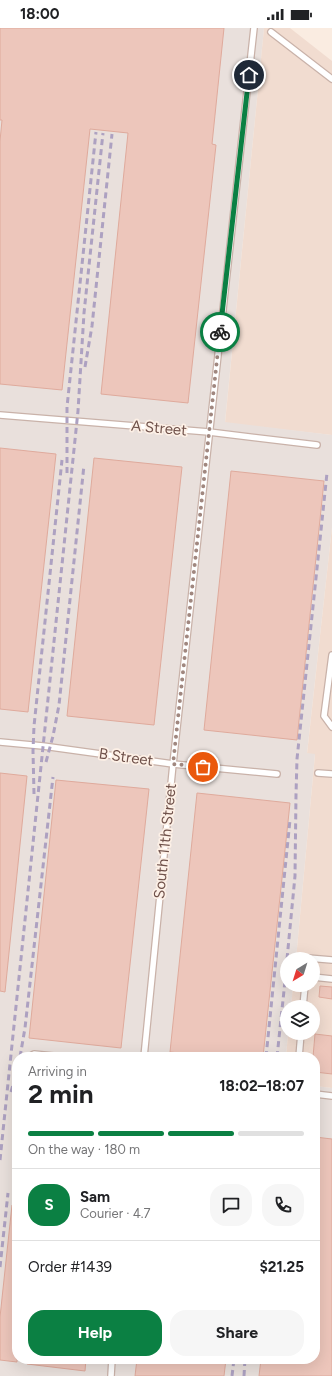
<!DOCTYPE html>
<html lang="en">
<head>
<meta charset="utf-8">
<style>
  :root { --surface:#fff; --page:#f6f6f6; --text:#202124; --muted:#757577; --line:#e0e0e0; --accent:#0b8043 }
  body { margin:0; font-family:Figtree,sans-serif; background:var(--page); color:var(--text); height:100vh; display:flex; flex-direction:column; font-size:15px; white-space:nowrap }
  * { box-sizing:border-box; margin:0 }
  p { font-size:13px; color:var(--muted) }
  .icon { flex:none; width:22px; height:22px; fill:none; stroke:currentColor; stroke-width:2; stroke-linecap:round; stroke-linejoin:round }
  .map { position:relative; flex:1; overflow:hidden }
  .details { position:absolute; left:12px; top:1024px; width:308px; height:312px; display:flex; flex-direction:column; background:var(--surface); border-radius:16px; box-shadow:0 4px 16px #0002 }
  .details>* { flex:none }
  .needle { width:26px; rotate:218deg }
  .controls { position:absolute; left:280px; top:924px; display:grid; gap:8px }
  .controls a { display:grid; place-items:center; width:40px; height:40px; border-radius:50%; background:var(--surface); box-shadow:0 4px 16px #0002; font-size:20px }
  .pin { position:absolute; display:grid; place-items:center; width:34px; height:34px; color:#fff; margin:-17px; border:2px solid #fff; border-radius:50%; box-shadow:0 1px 4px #0007 }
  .courier { position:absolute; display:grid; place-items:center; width:40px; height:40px; margin:-20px; border:3px solid #0b8043; border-radius:50%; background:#fff; color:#222; box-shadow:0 1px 5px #0007 }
  .head em { font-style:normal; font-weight:700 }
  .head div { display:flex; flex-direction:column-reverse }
  .head { display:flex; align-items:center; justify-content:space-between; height:68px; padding:0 16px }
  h1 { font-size:26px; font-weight:700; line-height:30px }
  .bar { display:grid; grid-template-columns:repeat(4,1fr); gap:6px 4px; align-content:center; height:48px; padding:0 16px }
  .bar i { height:5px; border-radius:3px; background:var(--line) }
  .bar .current { background:var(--accent) }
  .bar p { grid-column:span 4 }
  .line { display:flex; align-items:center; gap:10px; padding:0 16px; border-top:1px solid var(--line) }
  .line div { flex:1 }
  .round { display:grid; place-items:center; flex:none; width:42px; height:42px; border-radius:16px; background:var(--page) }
  .button { display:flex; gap:8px; margin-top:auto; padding:8px 16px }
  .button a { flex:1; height:46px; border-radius:16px; background:var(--accent); color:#fff; font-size:16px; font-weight:700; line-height:46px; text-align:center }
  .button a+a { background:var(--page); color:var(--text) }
  .status { display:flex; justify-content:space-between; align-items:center; height:28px; padding:0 20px; background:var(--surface); direction:ltr }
  .status svg { height:11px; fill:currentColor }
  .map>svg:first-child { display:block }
  .residential { fill:#f1dcd0 }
  .industrial { fill:#e9e0dc }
  .building { fill:#edc6bb; stroke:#dfaa9c }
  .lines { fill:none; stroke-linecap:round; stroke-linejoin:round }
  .service-casing { stroke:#c9b2a9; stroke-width:8 }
  .service { stroke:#fff; stroke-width:5.5 }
  .rail { stroke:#ada1c1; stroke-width:3; stroke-dasharray:6 4; stroke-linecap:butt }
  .done { stroke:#a0877f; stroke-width:4; stroke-dasharray:0 7.2 }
  .route { stroke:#0b8043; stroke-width:5 }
  .labels { text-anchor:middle; stroke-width:3.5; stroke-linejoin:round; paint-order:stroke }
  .street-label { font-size:15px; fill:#6f514a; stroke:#fdf0e6 }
</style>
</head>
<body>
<div class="status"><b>18:00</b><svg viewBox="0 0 49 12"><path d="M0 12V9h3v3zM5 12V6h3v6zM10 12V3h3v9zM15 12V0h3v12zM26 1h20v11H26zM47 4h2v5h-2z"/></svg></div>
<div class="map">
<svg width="332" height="1348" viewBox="0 0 332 1348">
  <rect width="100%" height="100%" fill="#faece1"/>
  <!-- residential -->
  <g class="residential">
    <path d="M264 0H290L332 33V407L225 395Z"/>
    <path d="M332 499V1060L315 1058V1029H286L288 1005H313V979H291L293 957H313V931H296L315 727 307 726Z"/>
  </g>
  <!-- industrial -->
  <path class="industrial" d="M0 0H264L225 394 332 407V499L307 725 315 726 296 931H287V957H293L291 979H287V1005H288L286 1029H17V1331H315V1058L332 1060V1348H0Z"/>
  <!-- building -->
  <g class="building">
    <path d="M0 0H224L212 116 216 117 188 375 101 366 128 105 90 101 62 362 0 356V113L2 92H0Z"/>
    <path d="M0 420 56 426 28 684 0 681Z"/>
    <path d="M94 430 182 439 154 697 67 688Z"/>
    <path d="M231 443 324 453 297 712 204 702Z"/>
    <path d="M0 745 27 748 5 964 0 963Z"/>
    <path d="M56 752 149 761 121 1020 29 1010Z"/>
    <path d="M197 765 290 775 263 1029H215L170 1024Z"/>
    <path d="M320 958 332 959V971L319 969Z"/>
    <path d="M315 1006 332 1008V1046L315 1044V1029H313Z"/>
    <path d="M315 1109 332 1111V1348H259L261 1331H315Z"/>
    <path d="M12 1177H17V1334L0 1332V1289Z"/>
    <path d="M28 1331H86L85 1343 27 1336Z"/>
    <path d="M137 1331H226L224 1348H135Z"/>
  </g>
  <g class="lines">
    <defs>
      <g id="service">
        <path d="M271 4 332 51"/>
        <path d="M0 387 209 404 317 417"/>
        <path d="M332 627 324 688 332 699"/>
        <path d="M0 714 43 718 173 736 277 746"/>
        <path d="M318 745 332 746"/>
        <path d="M307 931 308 930 332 932"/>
        <path d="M313 949 332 951"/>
        <path d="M303 979 305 957"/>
        <path d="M29 1029 34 1026 63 1029"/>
        <path d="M144 1029 173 736 254 0"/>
        <path d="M299 1029 301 1005"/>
        <path d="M315 1066 332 1068"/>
        <path d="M111 1348 112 1331"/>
      </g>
    </defs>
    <!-- service casing -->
    <use href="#service" class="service-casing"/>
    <!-- service -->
    <use href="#service" class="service"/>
    <!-- rail -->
    <g class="rail">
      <path d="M85 339 92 298 112 106"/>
      <path d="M67 445V379L96 104"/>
      <path d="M46 734 53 708 59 677 84 437"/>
      <path d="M34 766 33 723 34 698 62 432"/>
      <path d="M287 931 295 848 296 767 297 731 327 445"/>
      <path d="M20 1029 25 1000 53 749"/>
      <path d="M266 1029 290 792"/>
      <path d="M277 1029 287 934"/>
      <path d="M11 1064 17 1043"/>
      <path d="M0 1132 78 383 84 285 103 105"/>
      <path d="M0 1239 8 1165"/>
      <path d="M232 1348 234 1331"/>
      <path d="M244 1348 245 1331"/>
    </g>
  </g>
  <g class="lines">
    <!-- done -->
    <path class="done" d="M203 739 173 736 220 304"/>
    <!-- route -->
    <path class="route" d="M220 304 249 47"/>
  </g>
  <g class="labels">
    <!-- street labels -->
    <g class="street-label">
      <text transform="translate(159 400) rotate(5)" y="5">A Street</text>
      <text transform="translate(126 729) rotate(8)" y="5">B Street</text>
      <text transform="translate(165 813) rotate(-84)" y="5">South 11th Street</text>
    </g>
  </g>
</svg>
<div class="controls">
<a><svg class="needle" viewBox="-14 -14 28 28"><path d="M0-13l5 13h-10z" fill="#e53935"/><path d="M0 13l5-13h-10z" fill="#757577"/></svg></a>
<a><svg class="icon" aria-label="layers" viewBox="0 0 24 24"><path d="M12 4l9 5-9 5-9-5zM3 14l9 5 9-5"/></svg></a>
</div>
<div class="pin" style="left:203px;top:739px;background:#ea580c"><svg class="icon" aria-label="bag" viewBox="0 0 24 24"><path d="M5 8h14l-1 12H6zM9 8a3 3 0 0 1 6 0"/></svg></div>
<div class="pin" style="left:249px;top:47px;background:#1f2937"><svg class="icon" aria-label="home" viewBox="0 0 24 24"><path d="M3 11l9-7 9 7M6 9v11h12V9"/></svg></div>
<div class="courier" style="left:220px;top:304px"><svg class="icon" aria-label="bike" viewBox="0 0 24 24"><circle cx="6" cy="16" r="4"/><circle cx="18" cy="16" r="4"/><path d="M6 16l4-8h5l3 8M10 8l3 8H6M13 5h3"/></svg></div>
<section class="details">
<div class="head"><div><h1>2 min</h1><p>Arriving in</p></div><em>18:02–18:07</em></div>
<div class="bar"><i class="current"></i><i class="current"></i><i class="current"></i><i></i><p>On the way · 180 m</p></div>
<div class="line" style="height:72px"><b class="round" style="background:var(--accent);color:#fff">S</b><div><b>Sam</b><p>Courier · 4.7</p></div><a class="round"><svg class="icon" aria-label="chat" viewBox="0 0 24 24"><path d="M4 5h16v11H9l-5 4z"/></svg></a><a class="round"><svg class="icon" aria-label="phone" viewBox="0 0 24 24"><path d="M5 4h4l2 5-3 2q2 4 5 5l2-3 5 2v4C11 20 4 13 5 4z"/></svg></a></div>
<div class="line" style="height:52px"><div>Order #1439</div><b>$21.25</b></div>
<div class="button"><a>Help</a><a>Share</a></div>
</section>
</div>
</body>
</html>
